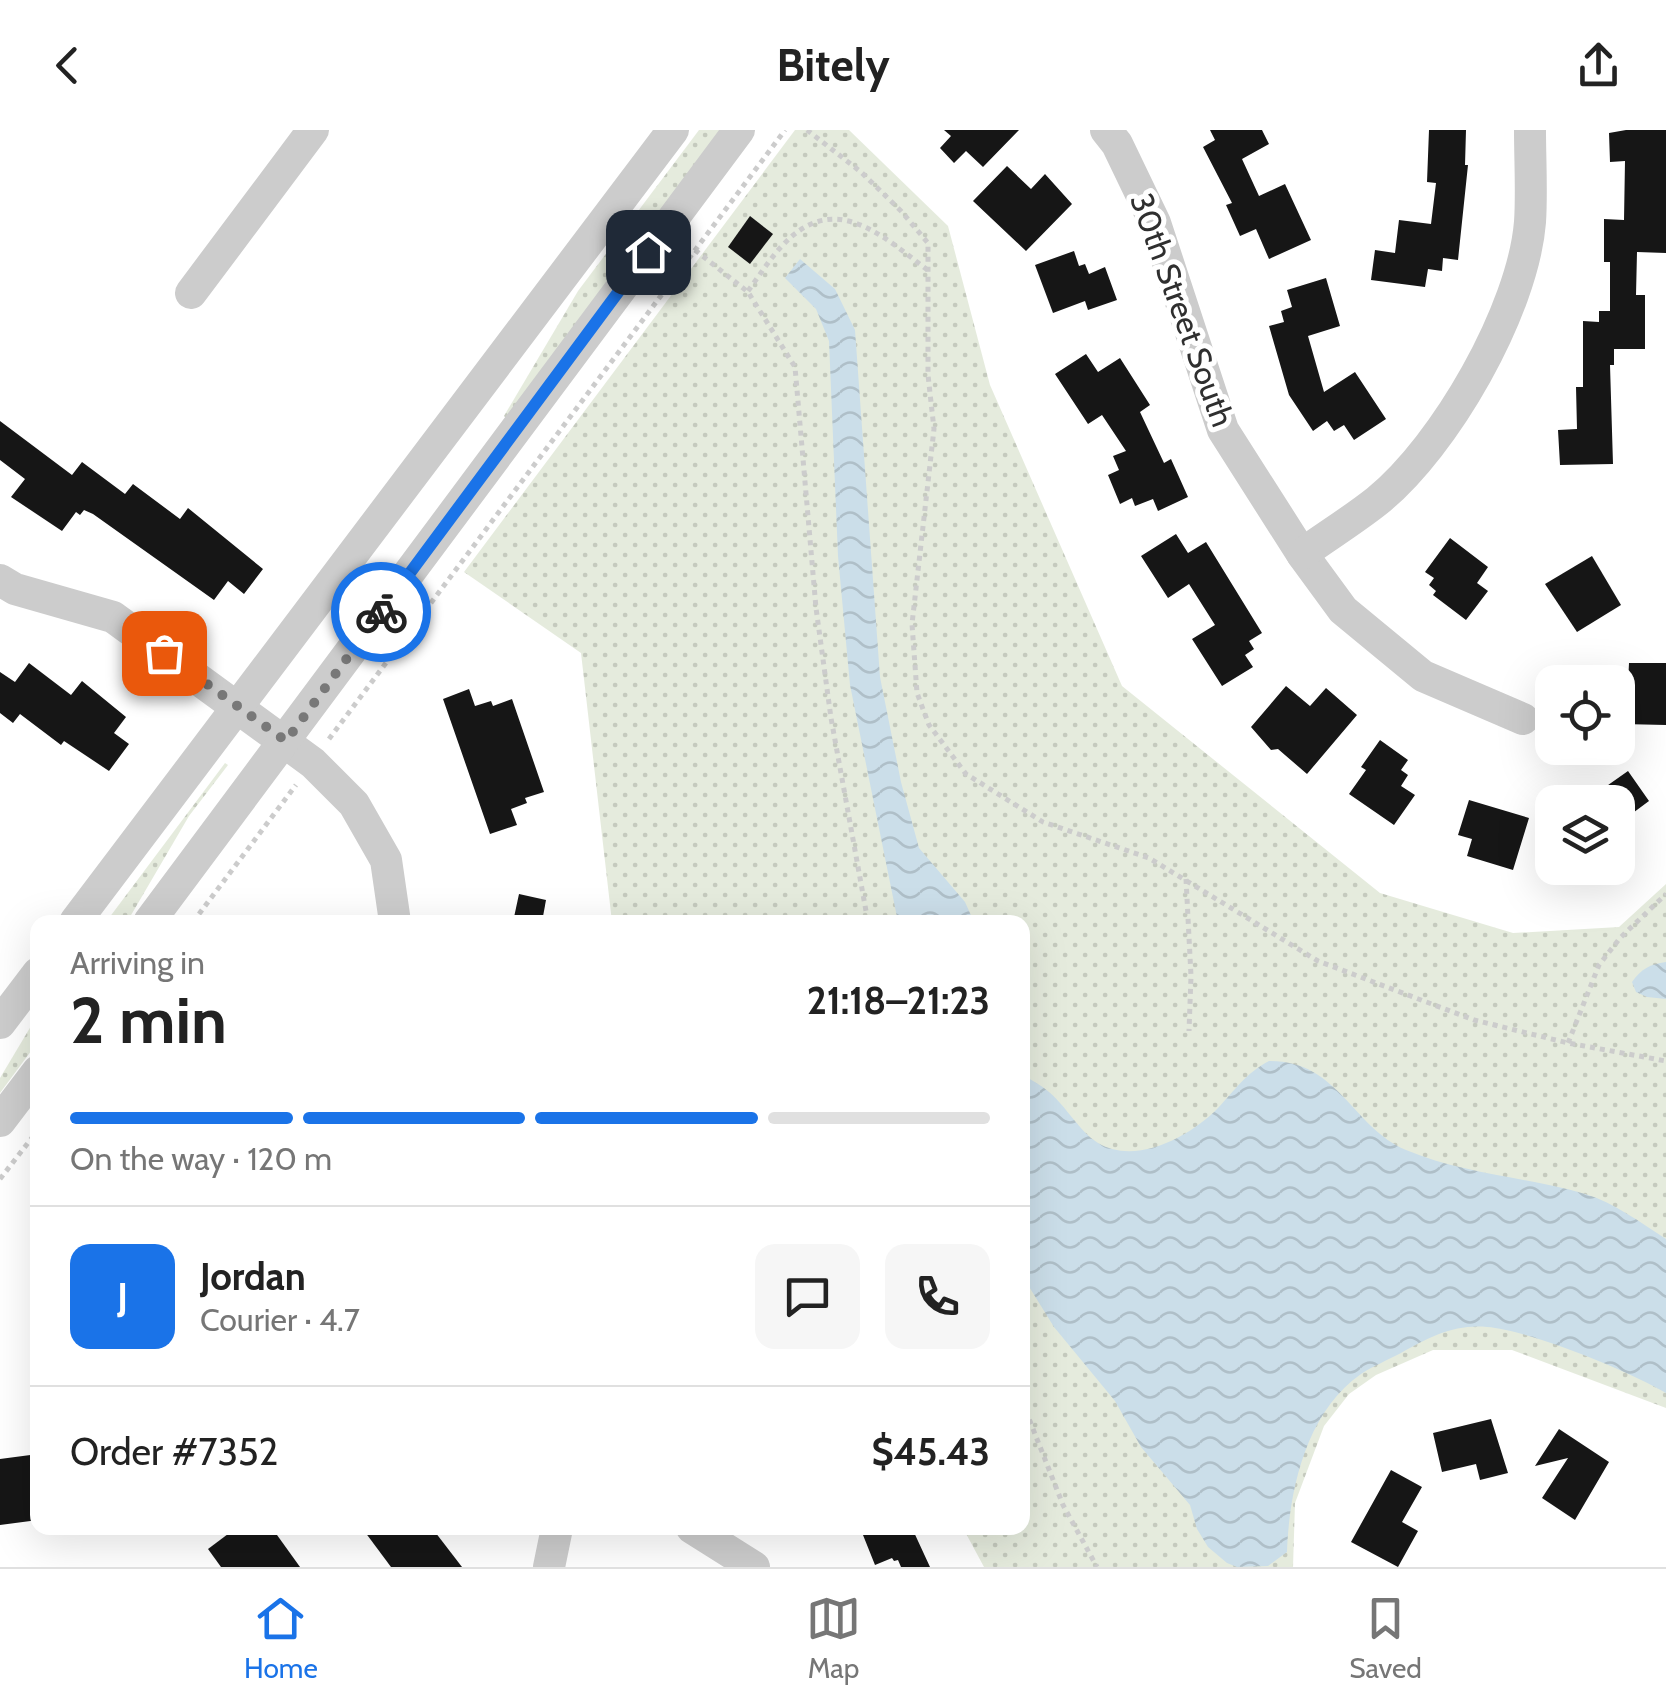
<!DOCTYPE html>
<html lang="en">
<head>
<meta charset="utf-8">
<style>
  :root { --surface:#fff; --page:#f6f6f6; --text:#222; --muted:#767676; --line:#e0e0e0; --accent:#1a73e8 }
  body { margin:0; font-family:Cabin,sans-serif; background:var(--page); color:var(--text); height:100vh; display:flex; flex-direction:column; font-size:38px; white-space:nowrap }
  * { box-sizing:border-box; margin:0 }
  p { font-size:32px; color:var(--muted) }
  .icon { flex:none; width:55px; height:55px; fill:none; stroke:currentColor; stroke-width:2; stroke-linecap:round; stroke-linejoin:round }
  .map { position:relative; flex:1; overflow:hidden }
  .drawer { position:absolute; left:30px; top:785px; width:1000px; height:620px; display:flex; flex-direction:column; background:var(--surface); border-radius:20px; box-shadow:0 10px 40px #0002 }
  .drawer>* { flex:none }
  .buttons { position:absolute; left:1535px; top:535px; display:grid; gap:20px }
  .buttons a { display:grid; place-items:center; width:100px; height:100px; border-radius:20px; background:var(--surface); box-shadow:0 10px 40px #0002; font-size:50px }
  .pin { position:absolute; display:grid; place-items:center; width:85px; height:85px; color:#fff; margin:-42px; border-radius:20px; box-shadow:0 5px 15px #0006 }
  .courier { position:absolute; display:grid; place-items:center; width:100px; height:100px; margin:-50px; border:8px solid #1a73e8; border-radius:50%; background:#fff; color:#222; box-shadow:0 2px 12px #0007 }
  .overview em { font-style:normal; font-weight:700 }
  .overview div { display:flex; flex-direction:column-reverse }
  .overview { display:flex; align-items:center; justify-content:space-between; height:170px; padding:0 40px }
  h1 { font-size:65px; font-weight:700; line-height:75px }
  .bar { display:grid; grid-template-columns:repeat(4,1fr); gap:15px 10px; align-content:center; height:120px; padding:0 40px }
  .bar i { height:12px; border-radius:8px; background:var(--line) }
  .bar .selected { background:var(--accent) }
  .bar p { grid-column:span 4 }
  .line { display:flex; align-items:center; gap:25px; padding:0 40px; border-top:2px solid var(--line) }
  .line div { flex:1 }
  .round { display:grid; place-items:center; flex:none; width:105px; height:105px; border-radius:20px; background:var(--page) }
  header { display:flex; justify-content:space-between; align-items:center; height:130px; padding:0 40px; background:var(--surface); font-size:45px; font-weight:700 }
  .tab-bar { display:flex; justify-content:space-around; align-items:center; height:140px; border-top:2px solid var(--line); background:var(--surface); font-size:28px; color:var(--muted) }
  .tab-bar a { display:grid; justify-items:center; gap:5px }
  .tab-bar .selected { color:var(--accent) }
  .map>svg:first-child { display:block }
  .green { fill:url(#green-dots) }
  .water { fill:url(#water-waves) }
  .building { fill:#161616 }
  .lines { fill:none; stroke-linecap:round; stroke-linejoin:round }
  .path { stroke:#ccc; stroke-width:5; stroke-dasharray:5 5; stroke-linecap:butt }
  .minor { stroke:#ccc; stroke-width:32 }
  .done { stroke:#787878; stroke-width:10; stroke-dasharray:0 18 }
  .route { stroke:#1a73e8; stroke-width:12 }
  .labels { text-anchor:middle; stroke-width:10; stroke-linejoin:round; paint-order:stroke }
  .street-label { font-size:32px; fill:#2f2f2f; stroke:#fff }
</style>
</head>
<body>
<header><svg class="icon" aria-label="back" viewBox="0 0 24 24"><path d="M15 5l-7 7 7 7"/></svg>Bitely<svg class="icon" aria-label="share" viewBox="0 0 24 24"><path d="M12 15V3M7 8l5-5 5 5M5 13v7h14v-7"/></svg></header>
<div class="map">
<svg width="1666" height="1437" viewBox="0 0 1666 1437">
  <defs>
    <pattern id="green-dots" width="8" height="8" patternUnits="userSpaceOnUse" patternTransform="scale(2.5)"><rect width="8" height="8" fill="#e5ebdd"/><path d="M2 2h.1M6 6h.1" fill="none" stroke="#c5cabe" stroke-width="1.8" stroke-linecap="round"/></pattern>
    <pattern id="water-waves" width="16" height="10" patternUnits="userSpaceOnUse" patternTransform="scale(2.5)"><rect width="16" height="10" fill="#cbdee9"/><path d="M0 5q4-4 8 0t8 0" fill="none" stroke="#afbfc8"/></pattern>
  </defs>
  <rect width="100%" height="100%" fill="#fff"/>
  <!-- green -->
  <g class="green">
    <path d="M699 0H722L506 288 504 286 578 161Z"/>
    <path d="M795 0H849L948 96 990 255 1122 556 1380 763 1513 803 1619 797 1666 754V1278L1512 1220H1433L1376 1245 1349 1264 1324 1296 1295 1373 1293 1437H984L963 1398H1022V792H612L581 523 464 442Z"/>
    <path d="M225 633 228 635 189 686 127 792H106Z"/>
    <path d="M37 886V913L0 963V948Z"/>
  </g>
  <!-- water -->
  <g class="water">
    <path d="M800 129 835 159 855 200 880 547 901 652 919 718 965 772 974 792H898L850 555 838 426 829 211 816 179 785 148Z"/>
    <path d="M1666 832V869L1647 867 1636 862 1632 852C1641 839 1650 834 1666 832Z"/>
    <path d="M1269 931C1338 930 1352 997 1406 1020 1463 1044 1527 1047 1585 1064 1615 1073 1641 1093 1666 1109V1263C1629 1241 1529 1200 1487 1197 1455 1194 1429 1207 1401 1223 1388 1230 1373 1236 1361 1244 1306 1282 1289 1361 1287 1422L1268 1436 1237 1437 1227 1433 1208 1417 1197 1399 1190 1375 1141 1317 1115 1271 1054 1197 1023 1147V945C1031 950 1041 955 1049 962 1066 976 1079 1001 1098 1013 1136 1036 1191 1006 1218 978 1235 960 1246 943 1269 931Z"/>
  </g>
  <!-- building -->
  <g class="building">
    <path d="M944 0H1019L983 37 966 21 954 33 940 18 951 6Z"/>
    <path d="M1210 0H1262L1269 14 1242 29 1259 66 1285 54 1311 110 1269 129 1256 99 1240 106 1226 75 1232 73 1203 17 1215 10Z"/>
    <path d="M1429 0H1466L1465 35H1468L1458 130 1443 128 1442 141 1428 139 1425 157 1371 150 1375 120 1395 123 1399 90 1431 94 1436 53 1427 52Z"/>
    <path d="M1626 0H1666V123L1637 122 1636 165H1645V219H1614V235H1610L1613 334 1560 335 1558 300 1577 299 1576 257H1583V191L1599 192V181H1610V132H1604V89L1624 90 1625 31 1610 32 1609 3Z"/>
    <path d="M1007 36 1031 59 1045 44 1072 74 1026 121 973 71Z"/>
    <path d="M750 86 773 104 750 134 728 117Z"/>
    <path d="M1074 121 1079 136 1085 134 1089 144 1105 137 1117 170 1088 180 1085 171 1053 183 1035 135Z"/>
    <path d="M1326 148 1340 196 1308 206 1324 262 1355 242 1386 289 1354 310 1344 295 1334 301 1327 291 1313 301 1289 265 1269 196 1284 192 1281 181 1292 177 1287 160Z"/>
    <path d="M1086 224 1098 242 1120 228 1150 275 1140 282 1164 333 1171 329 1188 367 1158 381 1153 369 1135 376 1132 368 1120 374 1108 345 1119 340 1113 326 1126 321 1102 285 1088 294 1055 244Z"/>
    <path d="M0 291 72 345 82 332 125 364 133 354 180 389 188 378 263 439 244 464 228 451 214 470 93 384 84 380 80 385 76 382 62 401 11 367 25 349 0 330Z"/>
    <path d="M1176 404 1188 423 1206 412 1262 503 1249 511 1254 519 1245 525 1253 537 1222 556 1192 509 1215 495 1189 454 1168 468 1141 426Z"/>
    <path d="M1450 408 1488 437 1477 453 1488 461 1466 490 1433 465 1436 461 1429 455 1434 448 1425 442Z"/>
    <path d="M1592 426 1621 475 1577 502 1545 454Z"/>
    <path d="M29 533 71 565 82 551 126 587 114 603 129 614 109 641 64 611 61 615 20 584 13 593 0 583V542L15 552Z"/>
    <path d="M1629 533H1666V595L1622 594V554H1628Z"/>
    <path d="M1286 556 1310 576 1326 558 1357 585 1307 644 1278 619 1271 620 1251 597Z"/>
    <path d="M469 559 475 576 491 571 493 576 512 569 544 662 525 668 527 673 511 679 517 695 490 704 443 569Z"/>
    <path d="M1380 610 1408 630 1401 640 1408 645 1401 656 1415 665 1394 695 1349 664 1366 640 1361 637Z"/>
    <path d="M1628 641 1649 671 1618 694V672H1584Z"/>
    <path d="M1469 670 1529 688 1513 740 1467 726 1472 709 1458 705Z"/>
    <path d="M519 764 546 770 542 792H513Z"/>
    <path d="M1491 1289 1508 1343 1480 1350 1476 1334 1442 1342 1433 1303Z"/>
    <path d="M1559 1299 1609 1332 1575 1390 1542 1368 1568 1328 1535 1336Z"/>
    <path d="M38 1324V1390L0 1395V1329Z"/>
    <path d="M1391 1340 1422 1357 1402 1392 1418 1401 1398 1437 1351 1412Z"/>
    <path d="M236 1398H272L300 1437H221L208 1419Z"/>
    <path d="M362 1398H432L462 1437H391Z"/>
    <path d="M882 1398H912L930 1437H901L898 1430 894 1431 892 1428 875 1435 863 1405Z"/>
  </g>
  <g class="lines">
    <!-- path -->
    <g class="path">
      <path d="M807 0 861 42 901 81 928 113V245L934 299 912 494 917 563 929 595 966 644 1043 692 1149 728 1318 831 1474 890 1568 913 1666 931"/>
      <path d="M695 120 748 162 795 237 816 478 831 588 868 792"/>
      <path d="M748 161C759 146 769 130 781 117 834 58 882 106 929 141"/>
      <path d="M329 609 785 0"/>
      <path d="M1186 749 1191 846 1189 901"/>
      <path d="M193 792 296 655"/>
      <path d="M1568 913 1599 835 1620 808 1666 764"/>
      <path d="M0 1049 38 1000"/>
      <path d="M1022 1271 1063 1375 1097 1437"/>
    </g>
    <!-- minor -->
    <g class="minor">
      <path d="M1106 0 1117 14 1155 93 1223 300 1302 424 1343 480 1423 546 1523 589"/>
      <path d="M191 163 313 0"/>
      <path d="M1302 424C1327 406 1353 390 1377 371 1445 316 1523 180 1530 92 1532 62 1530 31 1530 0"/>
      <path d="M0 450 15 459 113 487 313 633 354 674 386 730 395 792"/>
      <path d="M75 792 673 0"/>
      <path d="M149 792 739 0"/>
      <path d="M0 893 38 843"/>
      <path d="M0 991 38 941"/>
      <path d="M692 1398 754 1437"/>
      <path d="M549 1437 557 1398"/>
    </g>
  </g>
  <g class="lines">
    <!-- done -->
    <path class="done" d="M164 523 286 611 381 482"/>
    <!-- route -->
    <path class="route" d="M381 482 648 122"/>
  </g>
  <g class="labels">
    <!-- street labels -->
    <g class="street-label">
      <text transform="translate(1182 180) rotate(70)" y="11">30th Street South</text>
    </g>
  </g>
</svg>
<div class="buttons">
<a><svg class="icon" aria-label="locate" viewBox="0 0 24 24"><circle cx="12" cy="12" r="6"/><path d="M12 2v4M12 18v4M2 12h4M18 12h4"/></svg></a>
<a><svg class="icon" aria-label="layers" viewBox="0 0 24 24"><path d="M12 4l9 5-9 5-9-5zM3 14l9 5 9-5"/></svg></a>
</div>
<div class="pin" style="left:164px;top:523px;background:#ea580c"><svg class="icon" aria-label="bag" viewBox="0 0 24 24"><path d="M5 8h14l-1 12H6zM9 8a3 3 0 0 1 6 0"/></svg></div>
<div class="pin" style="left:648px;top:122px;background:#1f2937"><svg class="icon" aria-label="home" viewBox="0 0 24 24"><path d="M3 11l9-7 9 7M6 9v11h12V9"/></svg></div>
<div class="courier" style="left:381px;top:482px"><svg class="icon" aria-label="bike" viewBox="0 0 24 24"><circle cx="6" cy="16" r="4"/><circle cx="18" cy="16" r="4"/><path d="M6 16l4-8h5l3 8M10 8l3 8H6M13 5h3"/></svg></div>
<section class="drawer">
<div class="overview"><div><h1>2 min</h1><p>Arriving in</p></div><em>21:18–21:23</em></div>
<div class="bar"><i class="selected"></i><i class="selected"></i><i class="selected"></i><i></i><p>On the way · 120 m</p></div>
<div class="line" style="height:180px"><b class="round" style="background:var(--accent);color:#fff">J</b><div><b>Jordan</b><p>Courier · 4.7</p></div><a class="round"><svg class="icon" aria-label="chat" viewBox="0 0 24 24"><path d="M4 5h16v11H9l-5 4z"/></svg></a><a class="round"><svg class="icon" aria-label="phone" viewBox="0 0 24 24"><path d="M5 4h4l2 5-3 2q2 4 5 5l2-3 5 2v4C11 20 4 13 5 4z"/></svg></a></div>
<div class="line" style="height:130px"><div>Order #7352</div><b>$45.43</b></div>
</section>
</div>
<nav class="tab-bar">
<a class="selected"><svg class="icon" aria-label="home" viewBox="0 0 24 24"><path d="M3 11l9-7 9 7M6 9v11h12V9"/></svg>Home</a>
<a><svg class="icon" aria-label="map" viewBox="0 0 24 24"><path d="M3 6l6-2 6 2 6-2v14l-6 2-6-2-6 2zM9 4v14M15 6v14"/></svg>Map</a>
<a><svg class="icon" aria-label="saved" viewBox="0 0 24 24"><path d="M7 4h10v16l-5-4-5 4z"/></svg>Saved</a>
</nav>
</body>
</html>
